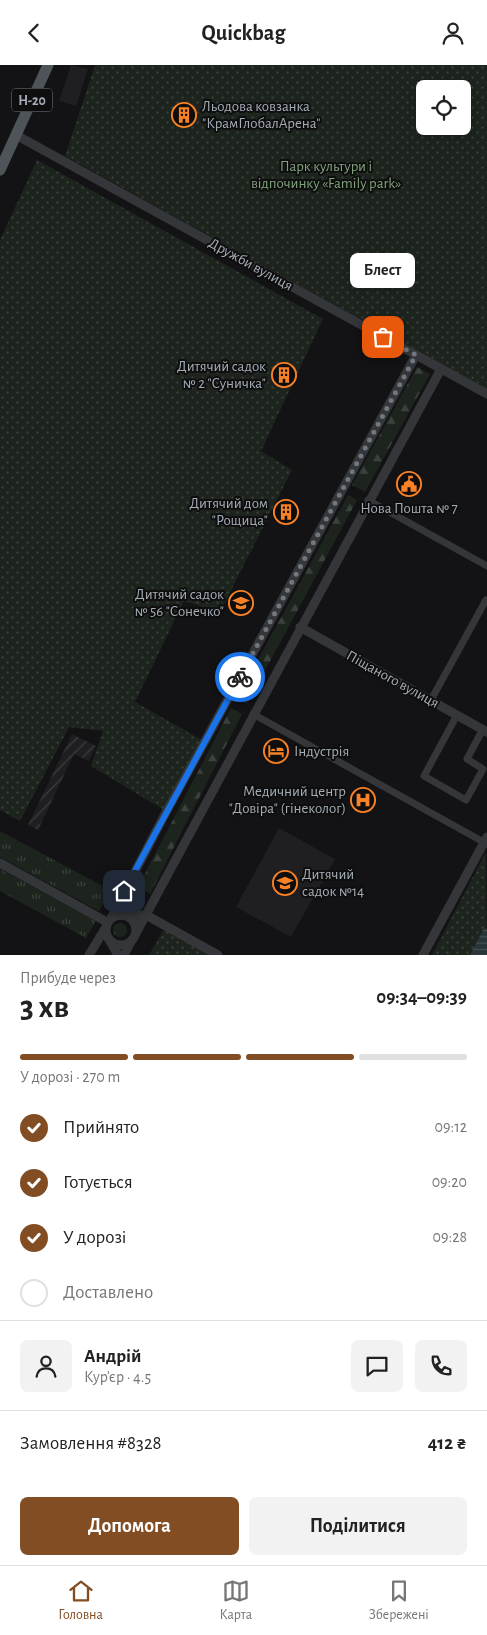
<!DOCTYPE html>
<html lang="uk">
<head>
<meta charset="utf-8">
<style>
  :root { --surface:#fff; --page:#f2f2f2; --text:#222; --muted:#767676; --line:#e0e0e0; --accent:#834d23 }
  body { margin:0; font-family:"Alegreya Sans",sans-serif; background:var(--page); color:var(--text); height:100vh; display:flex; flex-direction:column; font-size:19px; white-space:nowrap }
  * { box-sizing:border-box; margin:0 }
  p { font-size:16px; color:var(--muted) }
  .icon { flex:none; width:28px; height:28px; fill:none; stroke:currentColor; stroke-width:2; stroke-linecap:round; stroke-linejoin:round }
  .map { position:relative; height:890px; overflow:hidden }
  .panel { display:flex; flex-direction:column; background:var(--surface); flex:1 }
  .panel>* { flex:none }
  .tools { position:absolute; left:416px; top:15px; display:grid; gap:10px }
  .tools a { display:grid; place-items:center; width:55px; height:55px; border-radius:8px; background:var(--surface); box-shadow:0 2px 8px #0003; font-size:25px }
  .pin { position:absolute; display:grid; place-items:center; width:42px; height:42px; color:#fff; margin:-21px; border-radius:10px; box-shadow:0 2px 8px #0006 }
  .courier { position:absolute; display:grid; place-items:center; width:50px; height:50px; margin:-25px; border:4px solid #1a73e8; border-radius:50%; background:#fff; color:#222; box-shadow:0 1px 6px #0007 }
  .bubble { position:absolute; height:35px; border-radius:8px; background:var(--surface); box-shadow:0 2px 8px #0003; font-size:16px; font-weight:700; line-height:35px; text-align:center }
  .headline em { font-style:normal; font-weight:700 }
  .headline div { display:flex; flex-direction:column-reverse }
  .headline { display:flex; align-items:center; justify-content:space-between; height:85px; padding:0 20px }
  h1 { font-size:32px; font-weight:700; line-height:38px }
  .bar { display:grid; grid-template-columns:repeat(4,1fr); gap:8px 5px; align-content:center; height:60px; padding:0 20px }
  .bar i { height:6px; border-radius:4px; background:var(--line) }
  .bar .current { background:var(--accent) }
  .bar p { grid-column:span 4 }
  .line { display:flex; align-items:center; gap:12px; padding:0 20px; border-top:1px solid var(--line) }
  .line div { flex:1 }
  .round { display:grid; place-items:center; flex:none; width:52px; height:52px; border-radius:8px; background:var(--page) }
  ol { padding:0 20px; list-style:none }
  li { display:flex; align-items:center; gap:15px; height:55px }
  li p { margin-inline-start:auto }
  li .icon { padding:5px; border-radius:50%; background:var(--accent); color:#fff; stroke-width:4 }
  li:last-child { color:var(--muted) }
  li i { width:28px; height:28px; border:2px solid var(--line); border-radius:50% }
  .primary-button { display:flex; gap:10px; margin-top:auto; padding:10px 20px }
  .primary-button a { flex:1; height:58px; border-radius:8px; background:var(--accent); color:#fff; font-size:20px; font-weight:700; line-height:58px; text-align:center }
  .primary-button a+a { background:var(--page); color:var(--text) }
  header { display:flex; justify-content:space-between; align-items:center; height:65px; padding:0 20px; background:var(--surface); font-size:22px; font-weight:700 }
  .tabs { display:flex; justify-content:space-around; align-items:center; height:70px; border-top:1px solid var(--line); background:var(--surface); font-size:14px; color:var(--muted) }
  .tabs a { display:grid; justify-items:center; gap:2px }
  .tabs .current { color:var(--accent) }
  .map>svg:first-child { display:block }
  .built { fill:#1f1f22 }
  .industrial { fill:url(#industrial-furrows) }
  .grass { fill:url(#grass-tufts) }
  .forest { fill:url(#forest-firs) }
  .park { fill:url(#park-dots); fill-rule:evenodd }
  .water { fill:url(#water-rules) }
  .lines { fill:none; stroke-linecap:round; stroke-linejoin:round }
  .minor { stroke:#34363a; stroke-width:7 }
  .tertiary { stroke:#34363a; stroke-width:9 }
  .primary { stroke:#4f5459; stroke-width:11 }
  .done { stroke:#71777e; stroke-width:5; stroke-dasharray:0 9 }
  .route { stroke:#1a73e8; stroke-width:6 }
  .labels { text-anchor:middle; stroke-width:4; stroke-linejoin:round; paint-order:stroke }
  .shield { fill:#0e0e0f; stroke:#777d84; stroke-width:1 }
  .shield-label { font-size:14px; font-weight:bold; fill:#a4adb6 }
  .poi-label { font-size:15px; fill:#a4adb6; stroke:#0e0e0f; text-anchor:end }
  .park-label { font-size:15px; fill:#80a279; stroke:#0e0e0f }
  .street-label { font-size:15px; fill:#a4adb6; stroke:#0e0e0f }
</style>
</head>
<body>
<header><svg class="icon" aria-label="back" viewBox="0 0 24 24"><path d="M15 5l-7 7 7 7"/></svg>Quickbag<svg class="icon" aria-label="person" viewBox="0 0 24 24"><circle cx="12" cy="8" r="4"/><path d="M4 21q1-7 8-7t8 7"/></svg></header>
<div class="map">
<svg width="487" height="890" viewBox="0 0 487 890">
  <defs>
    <pattern id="industrial-furrows" width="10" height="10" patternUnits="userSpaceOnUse" patternTransform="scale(1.25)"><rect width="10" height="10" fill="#1f1f22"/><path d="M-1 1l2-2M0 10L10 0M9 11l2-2" fill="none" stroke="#3d3d40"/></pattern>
    <pattern id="grass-tufts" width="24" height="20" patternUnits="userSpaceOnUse" patternTransform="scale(1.25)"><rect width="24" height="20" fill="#1d241d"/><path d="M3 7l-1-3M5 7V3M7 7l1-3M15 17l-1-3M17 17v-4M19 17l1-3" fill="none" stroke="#3b413c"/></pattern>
    <pattern id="forest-firs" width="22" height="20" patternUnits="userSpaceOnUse" patternTransform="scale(1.25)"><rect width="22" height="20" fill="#1d241d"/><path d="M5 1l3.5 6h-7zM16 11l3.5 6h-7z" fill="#3b413c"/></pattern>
    <pattern id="park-dots" width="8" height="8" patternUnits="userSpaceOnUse" patternTransform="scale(1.25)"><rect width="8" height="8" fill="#1d241d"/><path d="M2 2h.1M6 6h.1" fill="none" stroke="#3b413c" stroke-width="1.8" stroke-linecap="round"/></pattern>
    <pattern id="water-rules" width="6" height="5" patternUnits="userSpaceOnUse" patternTransform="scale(1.25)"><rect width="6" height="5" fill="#283539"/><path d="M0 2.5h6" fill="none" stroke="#445053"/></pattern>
  </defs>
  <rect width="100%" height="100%" fill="#131315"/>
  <!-- built -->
  <g class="built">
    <path d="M71 0 88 4 76 41 59 36Z"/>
    <path d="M279 763 335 794 291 872 236 842Z"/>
  </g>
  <!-- industrial -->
  <path class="industrial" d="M72 669 96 681 89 696 74 689 38 765 28 760Z"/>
  <!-- grass -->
  <g class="grass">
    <path d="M0 766 110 825 99 846 0 792Z"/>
    <path d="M0 804 96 856 86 873 0 826Z"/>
    <circle cx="120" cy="865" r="7"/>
  </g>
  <!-- forest -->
  <g class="forest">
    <path d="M417 302 430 309 365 427 352 420Z"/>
    <path d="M348 430 357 435 247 639 237 633Z"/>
    <path d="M231 643 242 649 150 829 138 822Z"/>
  </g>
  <!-- park -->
  <g class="park">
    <path d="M95 0H487V324L65 91ZM425 24H462V61H425Z"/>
    <path d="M37 95 323 254 261 386 292 405 220 547 184 536 135 637 202 675 164 745 91 701 103 666 69 662 20 756 0 745V175Z"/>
    <path d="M486 787 487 890H432Z"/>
    <path d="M164 864 212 890H149Z"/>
  </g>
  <!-- water -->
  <path class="water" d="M484 863 487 864V890H470Z"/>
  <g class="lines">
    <!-- minor -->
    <g class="minor">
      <path d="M368 435 487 501"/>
      <path d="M431 635 486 535"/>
      <path d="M253 649 487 779"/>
      <path d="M457 650 424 711 466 735 483 704 467 694 483 664"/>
    </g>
    <!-- tertiary -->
    <g class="tertiary">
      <path d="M16 70 487 329"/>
      <path d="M300 562 487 667"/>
      <path d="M0 798 107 857"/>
      <path d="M120 850H146L218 890"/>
      <circle cx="121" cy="865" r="15"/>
      <path d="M111 853 165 749 416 290"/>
      <path d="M135 870 441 304"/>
      <path d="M108 873 118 890"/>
      <path d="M89 890 106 862"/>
      <path d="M124 890 132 875"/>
      <path d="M423 890 487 772"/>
    </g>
    <!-- primary -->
    <path class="primary" d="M0 105 48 0"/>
  </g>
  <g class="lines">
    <!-- done -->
    <path class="done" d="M240 612 416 290 383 272"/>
    <!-- route -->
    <path class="route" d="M124 826 240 612"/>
  </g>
  <!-- icons -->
  <defs>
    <symbol id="building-ring" viewBox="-11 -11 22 22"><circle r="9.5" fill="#0e0e0f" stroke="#fa8225" stroke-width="1.5"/><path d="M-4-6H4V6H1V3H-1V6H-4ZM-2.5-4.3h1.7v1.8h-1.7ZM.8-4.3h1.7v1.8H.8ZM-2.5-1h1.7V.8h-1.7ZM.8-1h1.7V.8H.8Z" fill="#fa8225"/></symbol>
    <symbol id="civic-ring" viewBox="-11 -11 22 22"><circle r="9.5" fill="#0e0e0f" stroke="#fa8225" stroke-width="1.5"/><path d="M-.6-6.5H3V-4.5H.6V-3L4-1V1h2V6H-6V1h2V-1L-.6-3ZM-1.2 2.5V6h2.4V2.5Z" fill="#fa8225"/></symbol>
    <symbol id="school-ring" viewBox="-11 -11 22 22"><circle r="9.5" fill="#0e0e0f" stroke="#fa8225" stroke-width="1.5"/><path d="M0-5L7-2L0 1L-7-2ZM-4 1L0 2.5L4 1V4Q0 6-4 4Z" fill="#fa8225"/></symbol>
    <symbol id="hotel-ring" viewBox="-11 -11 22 22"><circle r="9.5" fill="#0e0e0f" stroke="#fa8225" stroke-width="1.5"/><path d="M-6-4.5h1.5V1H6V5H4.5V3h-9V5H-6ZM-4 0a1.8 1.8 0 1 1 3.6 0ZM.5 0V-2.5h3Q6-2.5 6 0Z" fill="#fa8225"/></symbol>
    <symbol id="hospital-ring" viewBox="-11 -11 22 22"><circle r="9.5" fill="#0e0e0f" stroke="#fa8225" stroke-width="1.5"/><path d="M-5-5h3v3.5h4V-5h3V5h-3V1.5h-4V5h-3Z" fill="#fa8225"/></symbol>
  </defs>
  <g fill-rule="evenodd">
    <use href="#building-ring" x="170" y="36" width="28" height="28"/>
    <use href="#building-ring" x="270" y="296" width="28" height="28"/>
    <use href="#civic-ring" x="395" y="405" width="28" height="28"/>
    <use href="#building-ring" x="272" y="433" width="28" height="28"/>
    <use href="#school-ring" x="227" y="524" width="28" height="28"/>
    <use href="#hotel-ring" x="262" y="672" width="28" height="28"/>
    <use href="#hospital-ring" x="349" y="721" width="28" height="28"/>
    <use href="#school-ring" x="271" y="804" width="28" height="28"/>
  </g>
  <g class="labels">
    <!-- shield labels -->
    <rect class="shield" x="12" y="23.5" width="40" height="23" rx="4"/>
    <g class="shield-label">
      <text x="32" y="40">Н-20</text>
    </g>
    <!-- poi labels -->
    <g class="poi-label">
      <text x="202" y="46" text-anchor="start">Льодова ковзанка<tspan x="202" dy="17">"КрамГлобалАрена"</tspan></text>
      <text x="266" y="306">Дитячий садок<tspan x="266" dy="17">№ 2 "Суничка"</tspan></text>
      <text x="268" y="443">Дитячий дом<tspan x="268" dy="17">"Рощица"</tspan></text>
      <text x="409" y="448" text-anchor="middle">Нова Пошта № 7</text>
      <text x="224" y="534">Дитячий садок<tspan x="224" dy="17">№ 56 "Сонечко"</tspan></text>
      <text x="294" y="691" text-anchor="start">Індустрія</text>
      <text x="346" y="731">Медичний центр<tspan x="346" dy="17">"Довіра" (гінеколог)</tspan></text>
      <text x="302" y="814" text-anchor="start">Дитячий<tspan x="302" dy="17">садок №14</tspan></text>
    </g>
    <!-- park labels -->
    <g class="park-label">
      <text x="326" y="106">Парк культури і<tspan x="326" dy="17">відпочинку «Family park»</tspan></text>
    </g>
    <!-- street labels -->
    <g class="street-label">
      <text transform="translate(251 199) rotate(29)" y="5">Дружби вулиця</text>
      <text transform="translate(393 614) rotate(29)" y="5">Піщаного вулиця</text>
    </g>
  </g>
</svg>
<div class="tools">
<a><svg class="icon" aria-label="locate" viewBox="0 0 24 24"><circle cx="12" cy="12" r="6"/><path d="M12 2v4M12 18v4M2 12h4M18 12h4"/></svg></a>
</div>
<div class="pin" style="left:383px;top:272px;background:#ea580c"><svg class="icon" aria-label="bag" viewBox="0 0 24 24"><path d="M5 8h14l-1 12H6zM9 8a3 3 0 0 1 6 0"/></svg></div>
<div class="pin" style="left:124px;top:826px;background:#1f2937"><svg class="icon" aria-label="home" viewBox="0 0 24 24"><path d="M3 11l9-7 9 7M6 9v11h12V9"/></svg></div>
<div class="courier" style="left:240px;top:612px"><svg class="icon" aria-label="bike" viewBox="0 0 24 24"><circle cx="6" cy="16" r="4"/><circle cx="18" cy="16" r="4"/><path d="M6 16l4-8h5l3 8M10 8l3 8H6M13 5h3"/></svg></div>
<div class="bubble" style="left:350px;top:188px;width:65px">Блест</div>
</div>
<section class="panel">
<div class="headline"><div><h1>3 хв</h1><p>Прибуде через</p></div><em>09:34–09:39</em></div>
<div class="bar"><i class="current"></i><i class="current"></i><i class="current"></i><i></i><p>У дорозі · 270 m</p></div>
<ol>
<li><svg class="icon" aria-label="check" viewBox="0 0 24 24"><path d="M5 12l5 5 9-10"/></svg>Прийнято<p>09:12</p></li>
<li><svg class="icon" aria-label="check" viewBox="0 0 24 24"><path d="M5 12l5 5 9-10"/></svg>Готується<p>09:20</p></li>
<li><svg class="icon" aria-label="check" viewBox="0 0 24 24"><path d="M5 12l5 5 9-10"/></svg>У дорозі<p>09:28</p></li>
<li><i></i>Доставлено</li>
</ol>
<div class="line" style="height:90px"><a class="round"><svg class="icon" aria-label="person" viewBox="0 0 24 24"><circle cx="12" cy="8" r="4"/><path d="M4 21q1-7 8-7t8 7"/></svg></a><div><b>Андрій</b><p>Кур’єр · 4.5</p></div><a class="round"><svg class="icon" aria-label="chat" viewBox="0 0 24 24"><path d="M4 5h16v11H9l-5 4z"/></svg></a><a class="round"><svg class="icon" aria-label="phone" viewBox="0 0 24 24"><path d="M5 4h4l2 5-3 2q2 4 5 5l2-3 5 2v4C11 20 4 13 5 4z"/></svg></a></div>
<div class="line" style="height:65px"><div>Замовлення #8328</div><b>412 ₴</b></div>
<div class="primary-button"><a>Допомога</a><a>Поділитися</a></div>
</section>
<nav class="tabs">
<a class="current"><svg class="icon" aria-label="home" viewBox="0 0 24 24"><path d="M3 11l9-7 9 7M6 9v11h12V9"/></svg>Головна</a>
<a><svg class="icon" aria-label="map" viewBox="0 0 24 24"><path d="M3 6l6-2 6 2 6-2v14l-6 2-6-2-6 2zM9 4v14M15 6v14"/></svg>Карта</a>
<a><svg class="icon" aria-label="saved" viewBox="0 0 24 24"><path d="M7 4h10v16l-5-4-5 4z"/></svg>Збережені</a>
</nav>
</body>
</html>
